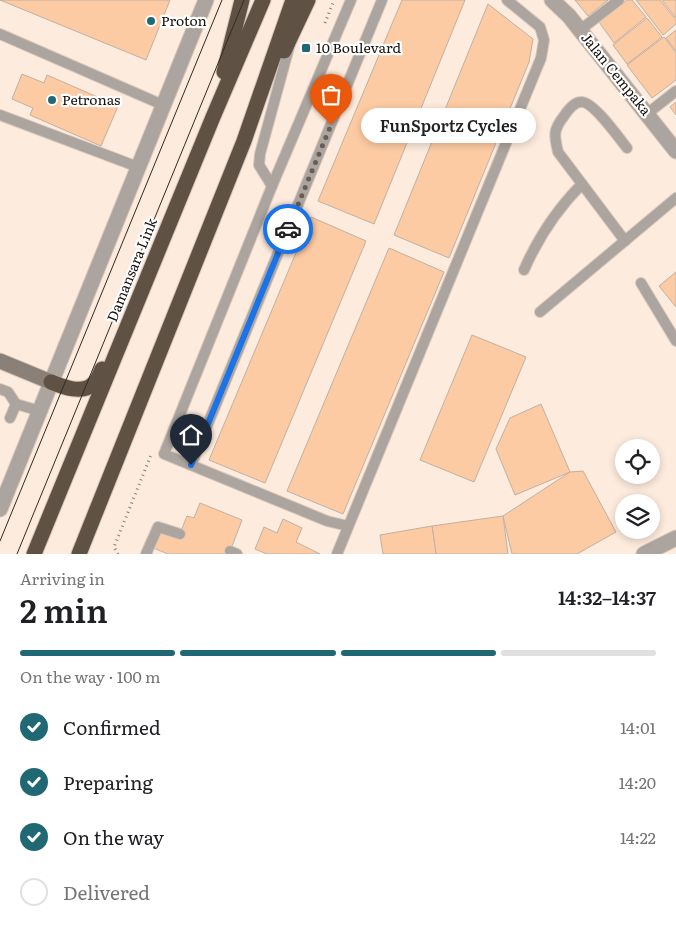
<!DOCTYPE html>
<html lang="en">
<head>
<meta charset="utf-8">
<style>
  :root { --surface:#fff; --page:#f6f6f6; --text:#202124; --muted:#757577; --line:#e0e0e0; --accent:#1f6874 }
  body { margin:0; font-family:Literata,serif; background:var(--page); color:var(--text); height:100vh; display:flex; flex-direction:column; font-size:19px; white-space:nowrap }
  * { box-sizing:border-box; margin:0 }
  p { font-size:16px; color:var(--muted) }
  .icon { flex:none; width:28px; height:28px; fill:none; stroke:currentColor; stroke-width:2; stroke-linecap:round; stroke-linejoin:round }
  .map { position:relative; height:554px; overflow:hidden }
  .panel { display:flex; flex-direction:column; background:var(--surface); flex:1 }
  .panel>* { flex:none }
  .controls { position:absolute; left:615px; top:439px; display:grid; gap:10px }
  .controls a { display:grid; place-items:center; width:45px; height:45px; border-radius:50%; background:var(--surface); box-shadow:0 2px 8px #0003; font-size:25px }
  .pin { position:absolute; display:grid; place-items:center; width:42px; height:42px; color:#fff; margin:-51px -21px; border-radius:50% 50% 50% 0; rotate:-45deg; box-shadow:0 0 5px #0007 }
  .pin .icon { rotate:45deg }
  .courier { position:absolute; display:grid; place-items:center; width:50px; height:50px; margin:-25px; border:4px solid #1a73e8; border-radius:50%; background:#fff; color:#222; box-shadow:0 1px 6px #0007 }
  .bubble { position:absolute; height:35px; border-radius:18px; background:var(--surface); box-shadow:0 2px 8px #0003; font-size:16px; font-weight:600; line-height:35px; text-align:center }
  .overview em { font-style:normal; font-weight:600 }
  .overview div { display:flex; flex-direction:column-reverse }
  .overview { display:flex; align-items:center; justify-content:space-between; height:85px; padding:0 20px }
  h1 { font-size:32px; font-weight:600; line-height:38px }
  .bar { display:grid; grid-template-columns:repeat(4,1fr); gap:8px 5px; align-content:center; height:60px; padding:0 20px }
  .bar i { height:6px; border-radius:4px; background:var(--line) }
  .bar .current { background:var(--accent) }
  .bar p { grid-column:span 4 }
  ol { padding:0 20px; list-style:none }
  li { display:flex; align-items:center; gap:15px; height:55px }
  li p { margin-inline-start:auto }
  li .icon { padding:5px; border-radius:50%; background:var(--accent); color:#fff; stroke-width:4 }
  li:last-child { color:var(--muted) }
  li i { width:28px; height:28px; border:2px solid var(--line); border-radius:50% }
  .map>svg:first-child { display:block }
  .building { fill:#fdcba3; stroke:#c1b0a2 }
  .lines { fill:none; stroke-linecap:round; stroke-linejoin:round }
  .lane-casing { stroke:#d8c8bc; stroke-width:12 }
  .street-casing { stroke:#d8c8bc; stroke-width:17 }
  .secondary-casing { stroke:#d8c8bc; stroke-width:17 }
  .highway-casing { stroke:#d8c8bc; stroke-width:17 }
  .path { stroke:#887c73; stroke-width:3; stroke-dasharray:1 4; stroke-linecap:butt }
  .lane { stroke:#aca49e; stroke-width:10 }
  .street { stroke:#aca49e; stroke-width:15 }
  .secondary { stroke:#8b8077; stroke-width:15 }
  .highway { stroke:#605145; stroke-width:15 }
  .tram { stroke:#322b25; stroke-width:1 }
  .done { stroke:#685d55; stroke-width:5; stroke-dasharray:0 9 }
  .route { stroke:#1a73e8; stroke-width:6 }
  .poi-dot { fill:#1f6874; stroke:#fff; stroke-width:2 }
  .labels { text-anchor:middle; stroke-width:4.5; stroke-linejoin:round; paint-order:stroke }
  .poi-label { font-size:14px; fill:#17110c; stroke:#fff; text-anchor:start }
  .street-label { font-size:14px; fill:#17110c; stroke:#fff }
</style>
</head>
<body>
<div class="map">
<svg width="676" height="554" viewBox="0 0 676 554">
  <rect width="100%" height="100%" fill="#fdebdd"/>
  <!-- building -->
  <g class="building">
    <path d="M0 0H170L146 60Z"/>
    <path d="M402 0H465L374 224 318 201Z"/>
    <path d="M575 0H608L588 16Z"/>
    <path d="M627 0H632L646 17 614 43 599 22Z"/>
    <path d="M636 0H660L676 20V24L663 35Z"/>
    <path d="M662 0H676V18Z"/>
    <path d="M488 4 533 39 529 62 449 258 394 235Z"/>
    <path d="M647 18 662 37 627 64 613 45Z"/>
    <path d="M676 30V51L666 38Z"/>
    <path d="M664 37 676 53V80L652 98 627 65Z"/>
    <path d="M22 74 44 83 47 75 118 106 101 146 30 115 33 108 12 99Z"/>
    <path d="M676 102V115L670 107Z"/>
    <path d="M311 217 366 241 265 483 209 460Z"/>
    <path d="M389 248 444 272 343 514 287 491Z"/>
    <path d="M676 272V307L659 286Z"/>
    <path d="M472 335 526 357 474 482 420 460Z"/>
    <path d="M541 404 570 472 515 495 496 449 510 418Z"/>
    <path d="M583 471 616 532 577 554H512L503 516 570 472Z"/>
    <path d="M200 503 242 520 229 554H168L151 547 159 528 179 536 187 516 194 518Z"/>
    <path d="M503 516 508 554H436L432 526Z"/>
    <path d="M283 519 302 528 296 542 320 554H267L255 549 264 527 277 533Z"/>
    <path d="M432 526 436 554H383L380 535Z"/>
  </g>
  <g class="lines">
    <defs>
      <g id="lane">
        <path d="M580 30 619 0"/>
        <path d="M0 34 163 105"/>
        <path d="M648 113 676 91"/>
        <path d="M0 115 138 167"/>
        <path d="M272 186 259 165 260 154 290 44"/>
        <path d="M625 241 558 152C554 135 553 130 564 116 568 110 574 102 581 102 593 101 619 138 627 148"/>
        <path d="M524 270C538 238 557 209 582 184"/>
        <path d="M641 283 676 341"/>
        <path d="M540 312 676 198"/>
        <path d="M0 389 8 392 16 404 10 418"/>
        <path d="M16 404 40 411"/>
        <path d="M191 465 382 0"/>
        <path d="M348 526 327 521 164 454 272 186 351 0"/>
        <path d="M230 551 237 554"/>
        <path d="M146 554 158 527 180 534"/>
        <path d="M337 554 541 58 544 40 540 27 507 0"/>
      </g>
      <g id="street">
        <path d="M552 0 569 16 580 30 676 151"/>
        <path d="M0 509 206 0"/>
        <path d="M644 554 676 538"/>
      </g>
      <path id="secondary" d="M0 361 51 382"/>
      <g id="highway">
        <path d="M284 51 308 0"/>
        <path d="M224 72 242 0"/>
        <path d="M51 382C63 387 83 395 94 383 98 380 100 373 102 369"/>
        <path d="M34 554 213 117 263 0"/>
        <path d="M79 554 244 141 293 0"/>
      </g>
    </defs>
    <!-- lane casing -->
    <use href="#lane" class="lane-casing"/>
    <!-- street casing -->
    <use href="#street" class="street-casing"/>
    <!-- secondary casing -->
    <use href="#secondary" class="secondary-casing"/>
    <!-- highway casing -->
    <use href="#highway" class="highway-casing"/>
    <!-- path -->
    <g class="path">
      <path d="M325 23 334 0"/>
      <path d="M118 554 114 547 151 455"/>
    </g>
    <!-- lane -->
    <use href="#lane" class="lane"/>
    <!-- street -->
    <use href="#street" class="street"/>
    <!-- secondary -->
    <use href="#secondary" class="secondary"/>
    <!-- highway -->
    <use href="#highway" class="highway"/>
    <!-- tram -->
    <g class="tram">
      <path d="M0 541 222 0"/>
      <path d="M17 554 244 0"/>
    </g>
  </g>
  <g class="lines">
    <!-- done -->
    <path class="done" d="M288 229 331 125"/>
    <!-- route -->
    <path class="route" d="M191 465 288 229"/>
  </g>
  <!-- markers -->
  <g class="poi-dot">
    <circle cx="151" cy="21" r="5"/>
    <rect x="301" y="43" width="10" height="10" rx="2.5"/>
    <circle cx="52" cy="100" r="5"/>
  </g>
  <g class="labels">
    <!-- poi labels -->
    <g class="poi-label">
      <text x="161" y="26">Proton</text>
      <text x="316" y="53">10 Boulevard</text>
      <text x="62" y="105">Petronas</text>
    </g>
    <!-- street labels -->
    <g class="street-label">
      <text transform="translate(616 74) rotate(51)" y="5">Jalan Cempaka</text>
      <text transform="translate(132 270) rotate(-68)" y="5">Damansara Link</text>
    </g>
  </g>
</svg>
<div class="controls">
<a><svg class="icon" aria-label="locate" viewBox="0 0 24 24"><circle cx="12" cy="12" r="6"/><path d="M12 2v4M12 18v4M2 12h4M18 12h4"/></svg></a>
<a><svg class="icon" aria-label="layers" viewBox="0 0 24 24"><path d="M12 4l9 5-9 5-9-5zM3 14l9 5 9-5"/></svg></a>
</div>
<div class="pin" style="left:331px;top:125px;background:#ea580c"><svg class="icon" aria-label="bag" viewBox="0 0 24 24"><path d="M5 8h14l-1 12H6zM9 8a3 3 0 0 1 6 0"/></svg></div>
<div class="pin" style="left:191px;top:465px;background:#1f2937"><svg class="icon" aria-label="home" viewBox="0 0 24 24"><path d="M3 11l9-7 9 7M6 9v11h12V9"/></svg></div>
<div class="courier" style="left:288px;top:229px"><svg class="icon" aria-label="car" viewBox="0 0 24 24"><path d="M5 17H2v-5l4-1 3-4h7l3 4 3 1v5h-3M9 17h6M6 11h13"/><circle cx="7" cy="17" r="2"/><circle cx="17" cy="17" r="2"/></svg></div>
<div class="bubble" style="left:361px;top:108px;width:175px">FunSportz Cycles</div>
</div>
<section class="panel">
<div class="overview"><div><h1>2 min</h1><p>Arriving in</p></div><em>14:32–14:37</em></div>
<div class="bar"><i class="current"></i><i class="current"></i><i class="current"></i><i></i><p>On the way · 100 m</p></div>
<ol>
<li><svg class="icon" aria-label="check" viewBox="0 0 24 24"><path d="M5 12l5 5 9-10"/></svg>Confirmed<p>14:01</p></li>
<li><svg class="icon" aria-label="check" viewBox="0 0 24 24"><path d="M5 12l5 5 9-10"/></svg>Preparing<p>14:20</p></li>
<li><svg class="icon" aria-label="check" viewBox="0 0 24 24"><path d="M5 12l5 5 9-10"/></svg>On the way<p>14:22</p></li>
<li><i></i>Delivered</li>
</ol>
</section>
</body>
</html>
